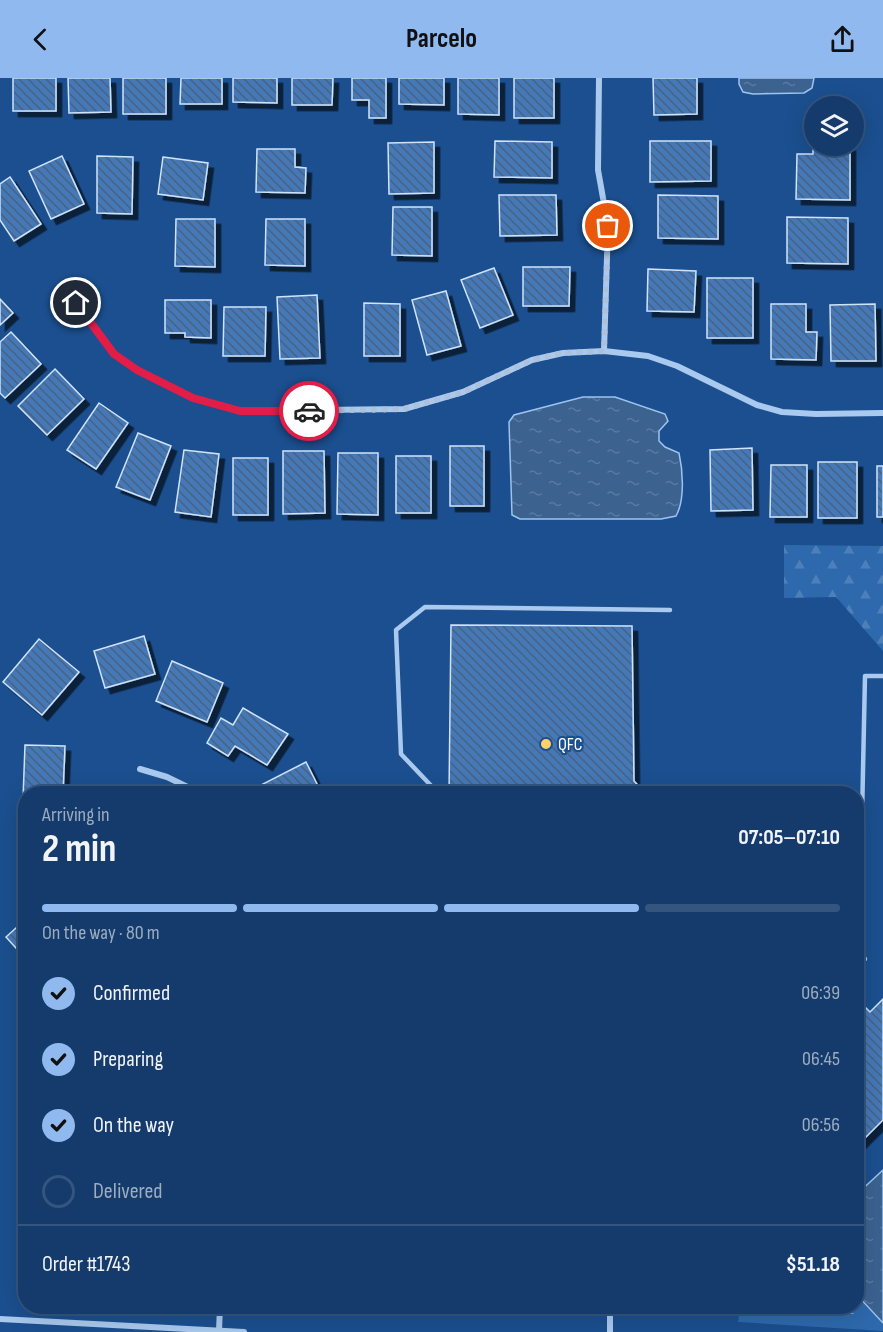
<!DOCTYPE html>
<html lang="en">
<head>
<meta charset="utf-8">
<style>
  :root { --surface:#143b6b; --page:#1d4271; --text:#f1f3f6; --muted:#9dadc1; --line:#33557e; --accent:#90b9f0 }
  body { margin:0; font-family:"Sofia Sans Condensed",sans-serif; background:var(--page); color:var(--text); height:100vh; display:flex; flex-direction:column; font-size:22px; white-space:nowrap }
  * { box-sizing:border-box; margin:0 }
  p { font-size:20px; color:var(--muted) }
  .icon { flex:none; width:33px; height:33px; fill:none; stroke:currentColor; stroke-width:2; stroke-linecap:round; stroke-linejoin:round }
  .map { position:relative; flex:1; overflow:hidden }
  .side { position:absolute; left:18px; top:708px; width:846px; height:528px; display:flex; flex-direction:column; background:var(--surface); border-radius:24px; box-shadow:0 6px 24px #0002,0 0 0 2px var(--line) }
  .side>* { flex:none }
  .controls { position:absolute; left:804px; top:18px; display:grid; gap:12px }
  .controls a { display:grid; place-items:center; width:60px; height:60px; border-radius:50%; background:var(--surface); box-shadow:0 6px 24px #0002,0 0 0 2px var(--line); font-size:30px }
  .pin { position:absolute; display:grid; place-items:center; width:51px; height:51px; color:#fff; margin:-26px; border:3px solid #fff; border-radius:50%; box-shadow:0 2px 6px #0007 }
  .courier { position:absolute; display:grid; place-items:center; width:60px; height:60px; margin:-30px; border:4px solid #e11d48; border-radius:50%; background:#fff; color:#222; box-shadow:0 2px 8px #0007 }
  .summary em { font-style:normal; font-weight:700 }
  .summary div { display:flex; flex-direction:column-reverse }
  .summary { display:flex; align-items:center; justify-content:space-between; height:102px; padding:0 24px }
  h1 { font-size:39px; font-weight:700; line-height:45px }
  .bar { display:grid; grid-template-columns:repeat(4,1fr); gap:9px 6px; align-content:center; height:72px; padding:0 24px }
  .bar i { height:8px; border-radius:4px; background:var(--line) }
  .bar .current { background:var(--accent) }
  .bar p { grid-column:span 4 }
  .line { display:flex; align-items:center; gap:15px; padding:0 24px; border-top:2px solid var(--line) }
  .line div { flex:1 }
  ol { padding:0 24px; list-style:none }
  li { display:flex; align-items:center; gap:18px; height:66px }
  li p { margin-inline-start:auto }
  li .icon { padding:6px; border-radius:50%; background:var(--accent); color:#111; stroke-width:4 }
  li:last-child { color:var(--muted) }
  li i { width:33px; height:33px; border:3px solid var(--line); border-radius:50% }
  header { display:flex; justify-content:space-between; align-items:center; height:78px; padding:0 24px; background:var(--accent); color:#111; font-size:27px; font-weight:700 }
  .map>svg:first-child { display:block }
  .green { fill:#2e69ad }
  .forest { fill:url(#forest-firs) }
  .water { fill:url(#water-ripples); stroke:#9cc4f0; stroke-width:1.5 }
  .building { fill:url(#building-back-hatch); stroke:#cfe3fa; stroke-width:1.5; filter:url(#shadow) }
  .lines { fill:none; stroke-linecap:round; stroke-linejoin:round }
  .service { stroke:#a9c9ee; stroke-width:4.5 }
  .minor { stroke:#a9c9ee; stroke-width:6 }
  .done { stroke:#afc1d8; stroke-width:6; stroke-dasharray:0 10.8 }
  .route { stroke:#e11d48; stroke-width:8 }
  .poi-dot { fill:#ffd166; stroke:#1b4f8f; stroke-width:2 }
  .labels { text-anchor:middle; stroke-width:4.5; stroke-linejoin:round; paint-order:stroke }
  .poi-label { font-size:18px; fill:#fff; stroke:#1b4f8f; text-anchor:start }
</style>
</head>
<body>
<header><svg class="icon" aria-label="back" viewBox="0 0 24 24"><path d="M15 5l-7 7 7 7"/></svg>Parcelo<svg class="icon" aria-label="share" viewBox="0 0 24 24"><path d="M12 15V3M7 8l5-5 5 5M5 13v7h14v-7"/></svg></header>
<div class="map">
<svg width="883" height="1254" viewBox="0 0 883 1254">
  <defs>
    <pattern id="forest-firs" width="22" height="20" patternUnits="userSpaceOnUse" patternTransform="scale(1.5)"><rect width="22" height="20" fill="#2e69ad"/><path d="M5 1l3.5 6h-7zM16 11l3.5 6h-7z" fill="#4d80b9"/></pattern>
    <pattern id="water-ripples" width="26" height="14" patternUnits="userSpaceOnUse" patternTransform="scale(1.5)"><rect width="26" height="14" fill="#3c6290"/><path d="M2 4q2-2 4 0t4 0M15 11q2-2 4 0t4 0" fill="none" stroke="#597aa1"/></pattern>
    <pattern id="building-back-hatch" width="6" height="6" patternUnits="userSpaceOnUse" patternTransform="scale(1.5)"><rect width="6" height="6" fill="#4478b7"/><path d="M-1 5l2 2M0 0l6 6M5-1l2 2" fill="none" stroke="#486282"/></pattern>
    <filter id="shadow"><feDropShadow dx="5.5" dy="5.5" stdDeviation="0" flood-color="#0009"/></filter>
  </defs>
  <rect width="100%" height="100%" fill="#1b4f8f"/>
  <!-- green -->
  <path class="green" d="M857 1218 883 1245V1253L738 1244 740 1229 856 1228Z"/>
  <!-- forest -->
  <path class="forest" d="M784 467 883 468V573L836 519 784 520Z"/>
  <!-- water -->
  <g class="water">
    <path d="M739 0H814L812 10 804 15 753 16 743 14 739 6Z"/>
    <path d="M583 319H615L665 336 668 343 659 353V363L665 369 679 375C683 393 685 422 676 438L661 441H520L512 437 509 344 514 337Z"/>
    <path d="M883 1092V1245L857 1217 856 1117Z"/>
    <path d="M752 1229H846L852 1235 754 1231Z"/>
  </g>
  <!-- building -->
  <g class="building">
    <rect x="13" y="0" width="43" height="33"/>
    <path d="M68 0H110L111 34 69 35Z"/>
    <rect x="123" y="0" width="43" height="36"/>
    <path d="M181 0H222V26H180Z"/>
    <path d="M233 0H277V25L233 24Z"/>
    <path d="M292 0H333L332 27H292Z"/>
    <path d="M352 0H386V40H369V22H352Z"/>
    <path d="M399 0H444V27L399 26Z"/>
    <path d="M458 0H499V37L458 36Z"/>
    <rect x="514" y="0" width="40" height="40"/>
    <path d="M653 0H697V36L654 37Z"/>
    <path d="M495 63 552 64V100L494 99Z"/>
    <path d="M650 63H711V103L650 104Z"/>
    <path d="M434 64V115L389 116 388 65Z"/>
    <path d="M813 65 814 68H850V122L796 121 797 76H813Z"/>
    <path d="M257 71H295V89L306 90 305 115 256 114Z"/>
    <path d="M62 78 84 126 51 141 29 93Z"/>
    <path d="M97 78 133 79 132 136 97 135Z"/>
    <path d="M163 79 208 85 203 122 158 116Z"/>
    <path d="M10 99 41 146 14 163 0 142V106Z"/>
    <path d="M499 117H556L557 157 500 158Z"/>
    <path d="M658 117 718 118V161L658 160Z"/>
    <path d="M393 129H432V178L392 177Z"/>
    <path d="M787 139 848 140V186L787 185Z"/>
    <path d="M176 141H215V189L175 188Z"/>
    <path d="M266 141H305V188L265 187Z"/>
    <path d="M523 189H570L569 228H523Z"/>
    <path d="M494 190 513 237 480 250 461 202Z"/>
    <path d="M648 191 696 193 694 234 647 233Z"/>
    <rect x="707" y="200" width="46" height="60"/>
    <path d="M446 213 461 268 427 277 412 222Z"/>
    <path d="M317 217 320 280 280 281 277 219Z"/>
    <path d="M0 221 13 235 0 247Z"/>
    <path d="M165 222H211V260L185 259V255H165Z"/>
    <path d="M364 225 400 226V278H364Z"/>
    <path d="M771 226H806V254H817L816 282 771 281Z"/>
    <path d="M875 226 876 283H831L830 227Z"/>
    <path d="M224 229H266L265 278H223Z"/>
    <path d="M11 254 41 286 5 320 0 315V264Z"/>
    <path d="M55 291 84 321 47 357 18 328Z"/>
    <path d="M99 325 128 345 96 391 67 372Z"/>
    <path d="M138 355 171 368 150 422 116 409Z"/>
    <rect x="450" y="368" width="34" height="60"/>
    <path d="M752 370 753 432 711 433 710 372Z"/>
    <path d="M184 372 219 376 211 439 175 434Z"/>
    <path d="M283 373H324L325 435 283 436Z"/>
    <path d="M338 375H378V437L337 436Z"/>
    <rect x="396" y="378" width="35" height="57"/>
    <rect x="233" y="380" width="35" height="57"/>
    <rect x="818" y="384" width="39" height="56"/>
    <path d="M771 387H807V439H770Z"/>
    <rect x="877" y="388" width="6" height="51"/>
    <path d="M451 547 632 548 634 703 646 716H449Z"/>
    <path d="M144 558 155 596 105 610 94 573Z"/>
    <path d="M39 561 79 594 42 637 3 604Z"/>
    <path d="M172 583 223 605 207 644 156 623Z"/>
    <path d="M243 630 288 656 267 687 235 668 228 678 207 665 221 640 233 647Z"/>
    <path d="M25 667 65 668 63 716H26V722L23 721Z"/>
    <path d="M306 684 322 716H260L257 709Z"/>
    <path d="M26 841V881L6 859Z"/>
    <path d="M883 921V1042L856 1069V933L863 927 870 934Z"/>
    <path d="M17 1027H26V1084L21 1085Z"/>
  </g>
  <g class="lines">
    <!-- service -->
    <g class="service">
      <path d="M439 716 401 676 396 552 425 529 670 532"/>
      <path d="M862 740 865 598H883"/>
      <path d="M856 881H865"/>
    </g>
    <!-- minor -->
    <g class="minor">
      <path d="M599 0 598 92 608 148 604 273"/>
      <path d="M76 226 114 276 137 292 193 320 240 333 404 331 463 314 532 282 563 275 604 273 648 278 677 288 757 327 782 334 816 336 883 335"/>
      <path d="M140 691 167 699 202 716"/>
      <path d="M0 1241 244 1254"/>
      <path d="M219 1253 220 1228"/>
      <path d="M610 1254V1228"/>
    </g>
  </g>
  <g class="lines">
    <!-- done -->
    <path class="done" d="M309 333 404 331 463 314 532 282 563 275 604 273 608 148"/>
    <!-- route -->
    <path class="route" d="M76 225 114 276 137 292 193 320 240 333H309"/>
  </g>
  <!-- markers -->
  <circle class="poi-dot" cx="546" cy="666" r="6"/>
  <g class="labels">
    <!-- poi labels -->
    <g class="poi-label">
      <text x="558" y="672">QFC</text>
    </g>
  </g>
</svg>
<div class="controls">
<a><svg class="icon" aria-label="layers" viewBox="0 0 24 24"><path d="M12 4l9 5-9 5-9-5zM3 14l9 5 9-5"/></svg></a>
</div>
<div class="pin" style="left:608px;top:148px;background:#ea580c"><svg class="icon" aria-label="bag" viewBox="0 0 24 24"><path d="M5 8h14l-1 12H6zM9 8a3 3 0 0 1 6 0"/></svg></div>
<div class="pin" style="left:76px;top:225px;background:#1f2937"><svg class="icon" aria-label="home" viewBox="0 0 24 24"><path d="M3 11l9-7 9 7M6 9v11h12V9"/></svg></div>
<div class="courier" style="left:309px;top:333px"><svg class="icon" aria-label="car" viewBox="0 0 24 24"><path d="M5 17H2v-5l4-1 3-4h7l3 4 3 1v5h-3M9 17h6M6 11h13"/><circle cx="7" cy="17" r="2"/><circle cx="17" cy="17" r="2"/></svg></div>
<section class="side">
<div class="summary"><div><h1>2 min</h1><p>Arriving in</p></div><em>07:05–07:10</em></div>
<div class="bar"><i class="current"></i><i class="current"></i><i class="current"></i><i></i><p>On the way · 80 m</p></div>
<ol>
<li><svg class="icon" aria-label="check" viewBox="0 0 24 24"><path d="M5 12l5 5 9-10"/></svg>Confirmed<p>06:39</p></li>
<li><svg class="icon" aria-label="check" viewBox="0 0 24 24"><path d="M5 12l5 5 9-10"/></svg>Preparing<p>06:45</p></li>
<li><svg class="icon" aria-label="check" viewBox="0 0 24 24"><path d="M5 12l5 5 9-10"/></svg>On the way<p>06:56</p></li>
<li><i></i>Delivered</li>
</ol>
<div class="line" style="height:78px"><div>Order #1743</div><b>$51.18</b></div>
</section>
</div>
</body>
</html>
